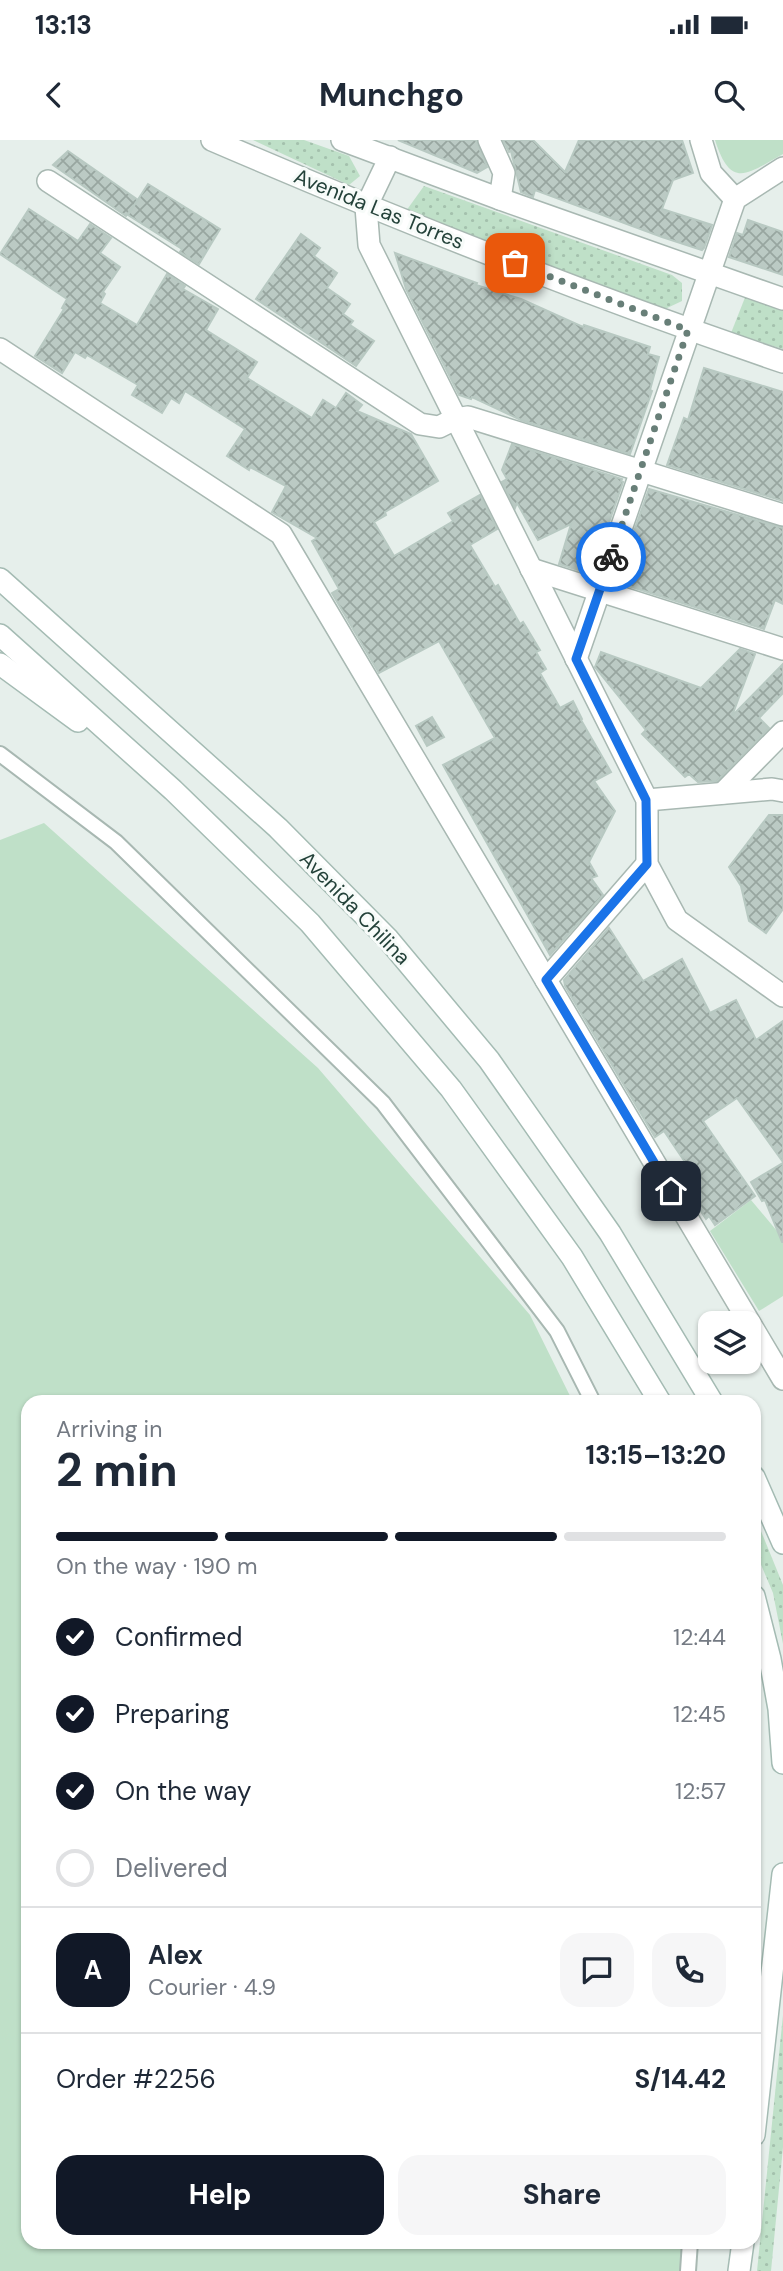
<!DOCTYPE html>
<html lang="en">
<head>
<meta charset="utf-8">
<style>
  :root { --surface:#fff; --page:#f6f6f7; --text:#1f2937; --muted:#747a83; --line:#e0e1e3; --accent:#111827 }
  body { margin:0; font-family:"DM Sans",sans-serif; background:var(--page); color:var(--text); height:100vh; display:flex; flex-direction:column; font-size:26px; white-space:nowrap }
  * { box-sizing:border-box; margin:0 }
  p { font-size:23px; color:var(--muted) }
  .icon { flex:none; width:38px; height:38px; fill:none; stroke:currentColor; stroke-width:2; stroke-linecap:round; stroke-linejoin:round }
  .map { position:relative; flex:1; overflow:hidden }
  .side { position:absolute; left:21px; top:1255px; width:740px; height:854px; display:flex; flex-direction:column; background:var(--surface); border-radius:21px; box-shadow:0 2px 5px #0004 }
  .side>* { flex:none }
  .tools { position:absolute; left:698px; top:1171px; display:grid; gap:14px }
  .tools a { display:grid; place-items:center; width:63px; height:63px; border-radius:14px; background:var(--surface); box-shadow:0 2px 5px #0004; font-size:35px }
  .pin { position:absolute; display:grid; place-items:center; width:60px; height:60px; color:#fff; margin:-30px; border-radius:14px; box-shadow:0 4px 10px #0006 }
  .courier { position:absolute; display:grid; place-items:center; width:70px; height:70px; margin:-35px; border:5px solid #1a73e8; border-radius:50%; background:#fff; color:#222; box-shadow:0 2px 9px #0007 }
  .head em { font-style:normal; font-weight:700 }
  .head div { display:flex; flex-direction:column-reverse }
  .head { display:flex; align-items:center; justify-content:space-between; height:119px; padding:0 35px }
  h1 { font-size:46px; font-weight:700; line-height:52px }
  .bar { display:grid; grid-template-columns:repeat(4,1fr); gap:10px 7px; align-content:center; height:84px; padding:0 35px }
  .bar i { height:9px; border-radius:5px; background:var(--line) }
  .bar .active { background:var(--accent) }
  .bar p { grid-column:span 4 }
  .line { display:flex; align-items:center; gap:18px; padding:0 35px; border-top:2px solid var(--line) }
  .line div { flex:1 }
  .round { display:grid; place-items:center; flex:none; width:74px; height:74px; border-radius:21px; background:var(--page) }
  ol { padding:0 35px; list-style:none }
  li { display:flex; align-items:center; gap:21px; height:77px }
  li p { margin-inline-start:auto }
  li .icon { padding:7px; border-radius:50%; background:var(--accent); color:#fff; stroke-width:4 }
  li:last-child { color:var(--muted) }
  li i { width:38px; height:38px; border:4px solid var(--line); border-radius:50% }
  .action { display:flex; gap:14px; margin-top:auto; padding:14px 35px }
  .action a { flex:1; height:80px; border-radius:21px; background:var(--accent); color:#fff; font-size:28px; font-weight:700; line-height:80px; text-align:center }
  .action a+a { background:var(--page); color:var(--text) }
  .status { display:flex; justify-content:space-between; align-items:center; height:49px; padding:0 35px; background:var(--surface); direction:ltr }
  .status svg { height:19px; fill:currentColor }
  header { display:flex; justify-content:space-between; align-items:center; height:91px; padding:0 35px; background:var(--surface); font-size:32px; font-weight:700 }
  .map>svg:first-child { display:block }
  .built { fill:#d4dfda }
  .grass { fill:url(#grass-dots) }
  .park { fill:#bfe0c8 }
  .building { fill:url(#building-cross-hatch); stroke:#b8c9c2; stroke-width:2 }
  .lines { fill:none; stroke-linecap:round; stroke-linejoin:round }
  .service-casing { stroke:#a8b8b2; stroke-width:18 }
  .minor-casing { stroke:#a8b8b2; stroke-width:24 }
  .tertiary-casing { stroke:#a8b8b2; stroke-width:24 }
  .secondary-casing { stroke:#a4bbb3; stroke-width:24 }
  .service { stroke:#fff; stroke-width:14 }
  .minor { stroke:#fff; stroke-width:21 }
  .tertiary { stroke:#fff; stroke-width:21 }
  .secondary { stroke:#fff; stroke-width:21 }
  .done { stroke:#687f78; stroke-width:7; stroke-dasharray:0 12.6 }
  .route { stroke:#1a73e8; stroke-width:9 }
  .labels { text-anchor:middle; stroke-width:6; stroke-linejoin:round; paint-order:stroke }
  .street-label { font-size:21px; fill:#24423a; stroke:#f7fbf9 }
</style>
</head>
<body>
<div class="status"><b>13:13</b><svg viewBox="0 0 49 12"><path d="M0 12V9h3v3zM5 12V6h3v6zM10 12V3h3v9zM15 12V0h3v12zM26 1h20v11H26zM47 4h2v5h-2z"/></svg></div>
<header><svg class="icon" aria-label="back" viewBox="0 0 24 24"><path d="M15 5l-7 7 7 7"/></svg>Munchgo<svg class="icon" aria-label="search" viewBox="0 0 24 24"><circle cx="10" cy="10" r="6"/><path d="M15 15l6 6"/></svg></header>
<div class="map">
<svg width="783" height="2131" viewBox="0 0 783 2131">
  <defs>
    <pattern id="grass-dots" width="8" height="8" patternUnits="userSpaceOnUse" patternTransform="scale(1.75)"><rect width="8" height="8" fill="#bfe0c8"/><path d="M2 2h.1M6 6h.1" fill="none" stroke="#a4c1ad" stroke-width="1.8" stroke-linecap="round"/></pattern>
    <pattern id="building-cross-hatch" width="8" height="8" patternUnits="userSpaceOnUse" patternTransform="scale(1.75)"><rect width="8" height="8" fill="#bbcac4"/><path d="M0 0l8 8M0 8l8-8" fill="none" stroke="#98a6a0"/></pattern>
  </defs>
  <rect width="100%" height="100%" fill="#e6efeb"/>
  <!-- built -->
  <path class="built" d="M754 1599 761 1658 754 1731Z"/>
  <!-- grass -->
  <g class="grass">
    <path d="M253 0H304L349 16 360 36 349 45Z"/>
    <path d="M424 46 672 135 682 143V161L665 169 406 71Z"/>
    <path d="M746 155 783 169V209L731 193Z"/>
    <path d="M754 1374 783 1445V1504L773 1453 754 1408Z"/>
    <path d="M783 1875V2007L771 2131H757Z"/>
  </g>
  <!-- park -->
  <g class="park">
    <path d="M715 0H783V14C747 34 731 50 715 0Z"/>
    <path d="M44 683 318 928 530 1175 573 1262H28V2102H687L685 2131H0V700Z"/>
    <path d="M751 1060 777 1091 783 1095V1156L759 1171 710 1091Z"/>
  </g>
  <!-- building -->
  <g class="building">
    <path d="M398 0H476L487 27 477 33Z"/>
    <path d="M503 0H533L565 32 579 0H682L693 33 673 40 662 69 712 85 704 108 702 110 662 97 535 50 533 57 521 52 511 11 509 12Z"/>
    <path d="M68 11 138 60 126 76 53 25Z"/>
    <path d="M148 44 220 89 199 124 180 112 182 109 128 75Z"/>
    <path d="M29 69 78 101 90 84 111 98 100 113 120 127 103 152 105 154 100 163 137 185 167 134 185 146 183 149 218 169 206 190 257 222 247 238 312 278 323 260 336 268 346 253 362 265 357 271 411 294 438 341 385 372 386 375 374 382 394 416 450 383 453 381 448 373 480 355 497 389 470 405 495 447 498 445 520 484 523 482 540 510 536 512 546 529 540 533 560 568 573 561 582 579 581 580 611 632 594 641 615 671 589 722 597 736 591 738 603 755 550 815 443 625 495 598 439 501 379 533 332 453 339 449 312 401 317 398 272 372 286 346 250 327 249 330 227 316 245 289 185 251 179 263 171 258 162 273 132 255 138 245 87 215 85 218 75 212 62 233 35 216 64 169 62 168 67 159 0 114Z"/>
    <path d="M748 80 783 92V135L729 117 737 93 743 95Z"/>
    <path d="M301 94 320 108 314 116 337 133 327 148 350 164 343 174 353 181 350 185 374 201 356 226 256 159Z"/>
    <path d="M395 113 477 143 476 145 521 159 583 187 584 185 650 207 648 214 659 217 650 250 652 251 630 314 521 280 472 257 471 259 459 255 406 149Z"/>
    <path d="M704 228 783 252V361L667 325 684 278 688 280Z"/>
    <path d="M512 304 622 339 621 341 623 342 591 434 559 424 571 384 538 400 517 363 515 368 502 342 507 339 502 330Z"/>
    <path d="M649 349 783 388V464L775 460 764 489 616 442Z"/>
    <path d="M740 509 755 514 732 576 783 524V553L759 578 769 588 717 641 698 642 689 634 685 637 642 594 646 590 595 527 601 512 701 548Z"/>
    <path d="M432 577 444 597 427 606 416 586Z"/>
    <path d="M769 675H783V769L766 793 749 781 741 746 729 727Z"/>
    <path d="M609 788 643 841 682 819 710 873 736 860 756 900 783 881V1022L737 958 703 981 755 1056 715 1085 709 1076 706 1079 677 1036 689 1028 664 991 655 997 565 846 564 840Z"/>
    <path d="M783 1023V1102H782L765 1060 762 1061 751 1042Z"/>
  </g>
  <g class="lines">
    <defs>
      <g id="service">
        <path d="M0 614 116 702 383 963 557 1191 593 1262"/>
        <path d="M688 2131 690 2102"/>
      </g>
      <g id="minor">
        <path d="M489 0 504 33 500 59"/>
        <path d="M701 0 711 33 735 59"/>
        <path d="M390 17 366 67 369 105 647 660V724L677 780 783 856"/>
        <path d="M48 41 420 284 439 287 455 279 468 277 783 375"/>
        <path d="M0 209 281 394 783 1239"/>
        <path d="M531 429 783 509"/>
        <path d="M576 519 735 59 783 28"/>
        <path d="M723 653 783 592"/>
        <path d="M647 660 772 649 783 651"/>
        <path d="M546 840 647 724"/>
      </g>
      <g id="tertiary">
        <path d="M212 0C400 81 590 156 783 222"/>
        <path d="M342 0 500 59 783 159"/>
      </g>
      <g id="secondary">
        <path d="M0 439 278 688 388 799 489 920 610 1093 712 1262"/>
        <path d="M0 495 173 650 310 783 451 949 572 1117 660 1262"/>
        <path d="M0 524 78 581"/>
        <path d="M754 1337 783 1403"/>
        <path d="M754 1456 770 1519 779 1569 783 1623"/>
        <path d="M754 1995 783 1734"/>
        <path d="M739 2131 743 2102"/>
      </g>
    </defs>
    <!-- service casing -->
    <use href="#service" class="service-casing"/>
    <!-- minor casing -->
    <use href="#minor" class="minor-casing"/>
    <!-- tertiary casing -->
    <use href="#tertiary" class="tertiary-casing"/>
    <!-- secondary casing -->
    <use href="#secondary" class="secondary-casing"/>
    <!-- service -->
    <use href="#service" class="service"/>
    <!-- minor -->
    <use href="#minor" class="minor"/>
    <!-- tertiary -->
    <use href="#tertiary" class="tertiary"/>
    <!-- secondary -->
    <use href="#secondary" class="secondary"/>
  </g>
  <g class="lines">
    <!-- done -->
    <path class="done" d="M515 123 688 190 611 417"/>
    <!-- route -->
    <path class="route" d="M611 417 576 519 646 660 647 724 546 840 671 1051"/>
  </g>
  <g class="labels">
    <!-- street labels -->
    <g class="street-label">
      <text transform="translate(379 69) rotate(22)" y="7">Avenida Las Torres</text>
      <text transform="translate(355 768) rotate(46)" y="7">Avenida Chilina</text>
    </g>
  </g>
</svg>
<div class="tools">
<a><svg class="icon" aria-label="layers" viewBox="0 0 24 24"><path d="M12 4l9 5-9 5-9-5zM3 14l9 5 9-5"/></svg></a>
</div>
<div class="pin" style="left:515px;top:123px;background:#ea580c"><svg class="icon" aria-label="bag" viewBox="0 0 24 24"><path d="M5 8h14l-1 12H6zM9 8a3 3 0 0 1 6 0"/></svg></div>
<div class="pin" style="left:671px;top:1051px;background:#1f2937"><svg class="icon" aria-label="home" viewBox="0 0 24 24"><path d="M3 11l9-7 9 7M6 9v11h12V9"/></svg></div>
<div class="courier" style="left:611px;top:417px"><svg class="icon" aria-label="bike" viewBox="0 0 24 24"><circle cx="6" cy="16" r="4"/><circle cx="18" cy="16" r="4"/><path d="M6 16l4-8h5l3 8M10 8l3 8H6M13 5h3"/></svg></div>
<section class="side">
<div class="head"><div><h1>2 min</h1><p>Arriving in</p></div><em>13:15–13:20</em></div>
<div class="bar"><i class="active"></i><i class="active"></i><i class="active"></i><i></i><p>On the way · 190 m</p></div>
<ol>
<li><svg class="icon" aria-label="check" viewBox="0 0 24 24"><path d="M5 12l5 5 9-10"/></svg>Confirmed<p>12:44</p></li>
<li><svg class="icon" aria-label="check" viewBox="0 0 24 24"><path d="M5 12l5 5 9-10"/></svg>Preparing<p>12:45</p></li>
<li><svg class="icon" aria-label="check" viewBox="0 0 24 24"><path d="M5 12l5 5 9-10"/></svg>On the way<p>12:57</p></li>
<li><i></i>Delivered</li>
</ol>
<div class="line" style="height:126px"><b class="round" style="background:var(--accent);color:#fff">A</b><div><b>Alex</b><p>Courier · 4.9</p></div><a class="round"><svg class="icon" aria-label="chat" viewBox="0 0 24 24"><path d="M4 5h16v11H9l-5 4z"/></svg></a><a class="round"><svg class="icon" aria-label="phone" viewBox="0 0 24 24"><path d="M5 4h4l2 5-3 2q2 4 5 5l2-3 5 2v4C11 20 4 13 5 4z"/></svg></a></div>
<div class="line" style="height:91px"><div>Order #2256</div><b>S/14.42</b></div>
<div class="action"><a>Help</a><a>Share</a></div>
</section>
</div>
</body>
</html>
